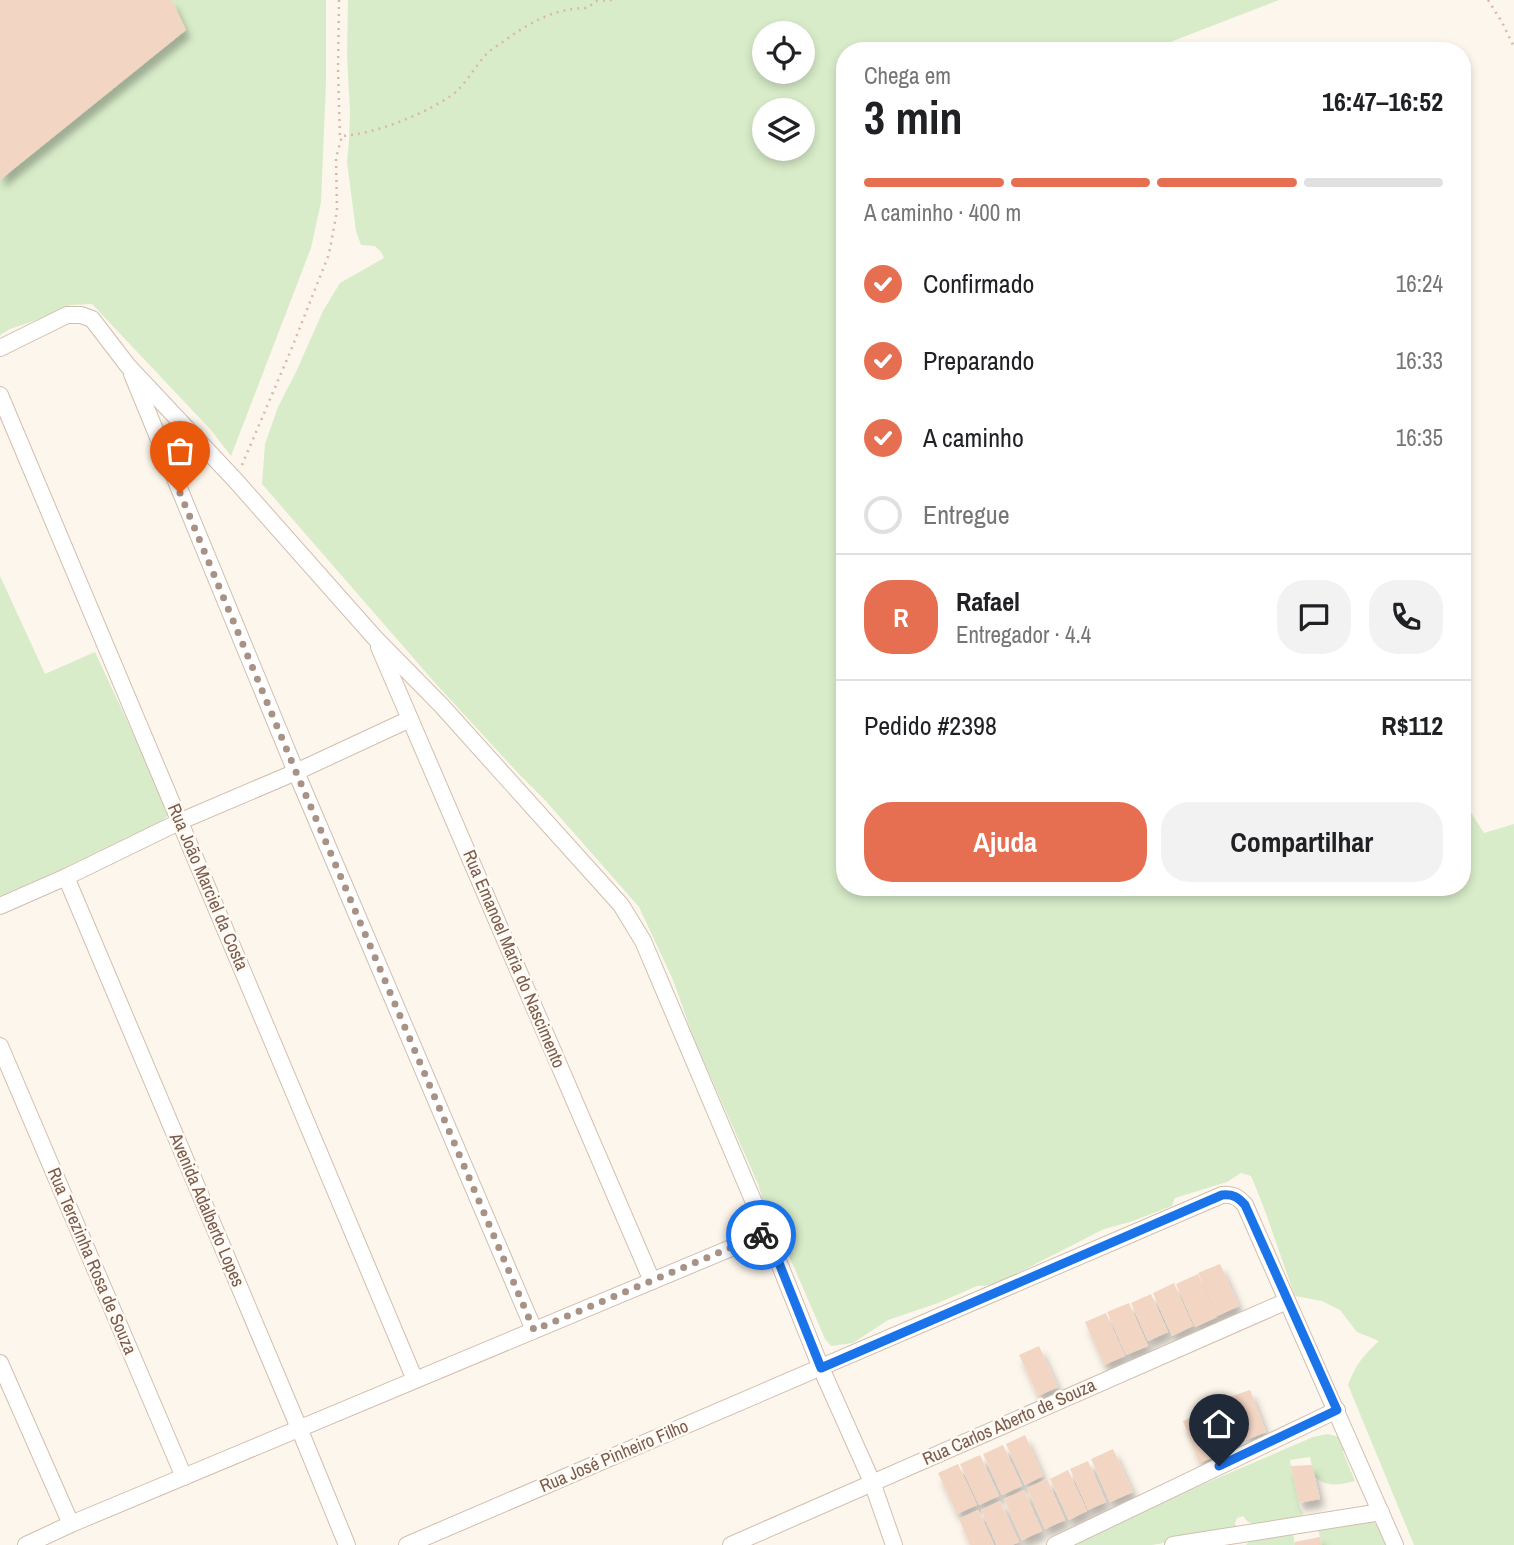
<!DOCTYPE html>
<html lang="pt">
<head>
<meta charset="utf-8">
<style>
  :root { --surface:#fff; --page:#f2f2f2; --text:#202124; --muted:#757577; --line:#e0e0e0; --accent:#e76f51 }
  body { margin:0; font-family:"Archivo Narrow",sans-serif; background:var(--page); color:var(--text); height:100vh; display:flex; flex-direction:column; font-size:26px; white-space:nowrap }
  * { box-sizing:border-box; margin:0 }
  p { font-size:23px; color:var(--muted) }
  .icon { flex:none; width:38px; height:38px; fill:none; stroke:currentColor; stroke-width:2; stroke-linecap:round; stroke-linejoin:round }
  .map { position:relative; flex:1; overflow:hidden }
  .details { position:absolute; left:836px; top:42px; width:635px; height:854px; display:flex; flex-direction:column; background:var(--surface); border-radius:28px; box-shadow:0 4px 10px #0003 }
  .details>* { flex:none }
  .tools { position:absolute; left:752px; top:21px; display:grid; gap:14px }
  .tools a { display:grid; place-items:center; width:63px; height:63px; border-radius:50%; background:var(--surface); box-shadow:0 4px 10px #0003; font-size:35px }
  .pin { position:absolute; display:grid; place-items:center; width:60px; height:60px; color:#fff; margin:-72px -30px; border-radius:50% 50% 50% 0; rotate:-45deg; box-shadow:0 0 7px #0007 }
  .pin .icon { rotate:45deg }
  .courier { position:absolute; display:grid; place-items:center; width:70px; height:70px; margin:-35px; border:5px solid #1a73e8; border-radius:50%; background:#fff; color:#222; box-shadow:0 2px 9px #0007 }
  .summary em { font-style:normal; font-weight:700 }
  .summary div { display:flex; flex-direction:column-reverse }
  .summary { display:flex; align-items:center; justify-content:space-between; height:119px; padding:0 28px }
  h1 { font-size:46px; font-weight:700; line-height:52px }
  .bar { display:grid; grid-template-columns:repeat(4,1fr); gap:10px 7px; align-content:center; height:84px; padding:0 28px }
  .bar i { height:9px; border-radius:5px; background:var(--line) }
  .bar .current { background:var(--accent) }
  .bar p { grid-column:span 4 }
  .line { display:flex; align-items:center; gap:18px; padding:0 28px; border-top:2px solid var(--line) }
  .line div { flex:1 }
  .round { display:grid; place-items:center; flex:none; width:74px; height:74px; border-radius:28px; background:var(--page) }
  ol { padding:0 28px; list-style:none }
  li { display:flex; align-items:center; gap:21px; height:77px }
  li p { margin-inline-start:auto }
  li .icon { padding:7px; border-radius:50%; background:var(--accent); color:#fff; stroke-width:4 }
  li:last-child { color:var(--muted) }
  li i { width:38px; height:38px; border:4px solid var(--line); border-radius:50% }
  .primary-button { display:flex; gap:14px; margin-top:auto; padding:14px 28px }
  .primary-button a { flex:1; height:80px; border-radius:28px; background:var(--accent); color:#fff; font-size:28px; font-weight:700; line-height:80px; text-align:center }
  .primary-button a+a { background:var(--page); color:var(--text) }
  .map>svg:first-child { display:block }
  .green { fill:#d8ecc9; fill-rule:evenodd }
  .building { fill:#f3d5c3; filter:url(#shadow) }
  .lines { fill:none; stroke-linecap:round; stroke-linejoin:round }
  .minor-casing { stroke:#d1beb0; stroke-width:18 }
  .path { stroke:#d9b8a5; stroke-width:2.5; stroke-dasharray:2 5; stroke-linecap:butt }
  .minor { stroke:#fff; stroke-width:16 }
  .done { stroke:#a89285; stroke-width:7; stroke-dasharray:0 12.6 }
  .route { stroke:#1a73e8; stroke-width:9 }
  .labels { text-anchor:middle; stroke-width:5; stroke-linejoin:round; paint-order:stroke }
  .street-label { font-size:18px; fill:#7a5c4d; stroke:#fffaf3 }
</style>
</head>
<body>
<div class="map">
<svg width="1514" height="1545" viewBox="0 0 1514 1545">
  <defs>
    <filter id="shadow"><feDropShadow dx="4.5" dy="8" stdDeviation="3.5" flood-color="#0004"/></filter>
  </defs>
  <rect width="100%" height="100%" fill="#fdf6ec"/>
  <!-- green -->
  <g class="green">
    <path d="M0 0H326V82L321 202 311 248 231 456 210 429 92 304 71 305 31 322 10 329 0 335Z"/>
    <path d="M348 0H1279L1147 51H845V887H1463V800L1484 833 1514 824V1545H1414L1348 1385C1356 1364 1363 1356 1379 1341L1357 1332 1340 1310 1322 1301 1295 1296C1280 1256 1268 1215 1251 1176L1241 1173 1227 1182 1175 1198 1172 1206 1130 1222 1104 1229 1000 1282 992 1285 977 1286 938 1303 888 1320 853 1343 831 1346 825 1339 794 1267 767 1213 758 1184 694 1039 673 980 639 907 544 799 518 773 436 684 262 484 265 444 278 407 296 372 323 311 340 283 384 258 381 252 375 246 361 245 356 231 347 162 349 141 350 112 347 56ZM765 33H803V72H765ZM765 110H803V149H765Z"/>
    <path d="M0 576 45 674 95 652 170 813C161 825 142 831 128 837 86 858 43 878 0 897Z"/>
    <path d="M1328 1434 1339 1437 1345 1447 1343 1452 1355 1481C1340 1485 1326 1488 1314 1476L1310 1457 1290 1460 1300 1508 1304 1514 1297 1518 1254 1524 1248 1522 1243 1516 1237 1518 1235 1523 1237 1530 1152 1545H1068L1099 1529 1313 1437Z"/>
    <path d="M1369 1519C1379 1523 1383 1536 1387 1545H1322L1318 1529Z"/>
    <path d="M1293 1533 1295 1545H1246L1250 1540Z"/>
  </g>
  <!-- building -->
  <g class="building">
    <path d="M0 0H172L186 30 0 180Z"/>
    <path d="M1220 1264 1239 1306 1217 1316 1198 1273Z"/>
    <path d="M1198 1274 1217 1317 1195 1327 1176 1284Z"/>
    <path d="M1174 1283 1193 1326 1172 1336 1153 1293Z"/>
    <path d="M1151 1294 1168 1332 1148 1341 1131 1303Z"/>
    <path d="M1129 1303 1148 1346 1126 1355 1107 1312Z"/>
    <path d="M1106 1313 1125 1356 1104 1365 1085 1322Z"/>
    <path d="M1039 1346 1058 1387 1038 1396 1019 1355Z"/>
    <path d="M1250 1390 1266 1432 1246 1440 1229 1397Z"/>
    <path d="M1225 1403 1240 1442 1220 1450 1205 1411Z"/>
    <path d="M1203 1413 1219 1455 1199 1463 1183 1421Z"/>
    <path d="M1025 1435 1043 1476 1025 1485 1006 1444Z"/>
    <path d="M1003 1445 1022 1486 1002 1495 983 1454Z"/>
    <path d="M1113 1449 1133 1492 1110 1502 1091 1459Z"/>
    <path d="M980 1455 999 1496 979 1505 960 1464Z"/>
    <path d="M1088 1461 1106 1502 1088 1510 1070 1469Z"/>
    <path d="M958 1464 977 1505 957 1514 938 1473Z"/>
    <path d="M1312 1465 1320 1499 1299 1503 1291 1466Z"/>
    <path d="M1068 1470 1087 1511 1069 1520 1050 1479Z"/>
    <path d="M1047 1479 1065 1520 1045 1529 1027 1488Z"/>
    <path d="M1024 1490 1042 1531 1022 1540 1004 1499Z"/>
    <path d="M1000 1501 1019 1542 1012 1545H997L981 1510Z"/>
    <path d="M978 1510 994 1545H970L959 1519Z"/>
    <path d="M1320 1537 1322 1545H1295V1542Z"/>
  </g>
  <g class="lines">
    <defs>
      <g id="minor">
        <path d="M0 348 67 315H81L92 319 128 366 236 481 375 638 441 705 621 905 643 941 767 1233 821 1368 872 1482 894 1545"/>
        <path d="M132 374 296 772 534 1330"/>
        <path d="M0 395 415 1380"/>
        <path d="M379 647 652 1281"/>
        <path d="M66 877 299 1428 347 1545"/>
        <path d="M0 906 66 877 181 821 296 772 410 719"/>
        <path d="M0 1046 184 1477"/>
        <path d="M0 1363 71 1524"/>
        <path d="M26 1545 71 1524 767 1233"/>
        <path d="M407 1545 1222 1195C1233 1194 1238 1197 1245 1205L1395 1545"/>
        <path d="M731 1545 1287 1301"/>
        <path d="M1055 1545 1337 1410"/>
        <path d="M1173 1545 1381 1512"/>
      </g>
    </defs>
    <!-- minor casing -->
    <use href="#minor" class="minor-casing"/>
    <!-- path -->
    <g class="path">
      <path d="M339 0 338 68 340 139"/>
      <path d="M1488 0 1502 22 1514 47"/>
      <path d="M242 465 291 350 329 254 337 211 336 158 342 136C375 134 425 114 452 95 466 84 472 71 483 58 488 51 497 46 504 41 529 23 554 8 587 8L596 1 613 0"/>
    </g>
    <!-- minor -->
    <use href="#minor" class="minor"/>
  </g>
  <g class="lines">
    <!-- done -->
    <path class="done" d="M180 493 296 772 534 1330 761 1235"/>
    <!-- route -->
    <path class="route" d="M761 1235 767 1233 821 1368 1222 1195C1233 1194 1238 1197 1245 1205L1337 1410 1219 1466"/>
  </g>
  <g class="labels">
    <!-- street labels -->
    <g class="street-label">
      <text transform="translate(208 887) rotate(67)" y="6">Rua João Marciel da Costa</text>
      <text transform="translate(514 959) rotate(67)" y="6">Rua Emanoel Maria do Nascimento</text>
      <text transform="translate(207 1210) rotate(67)" y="6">Avenida Adalberto Lopes</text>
      <text transform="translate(92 1261) rotate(67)" y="6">Rua Terezinha Rosa de Souza</text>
      <text transform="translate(1009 1422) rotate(-24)" y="6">Rua Carlos Aberto de Souza</text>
      <text transform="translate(614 1456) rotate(-23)" y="6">Rua José Pinheiro Filho</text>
    </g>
  </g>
</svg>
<div class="tools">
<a><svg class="icon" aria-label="locate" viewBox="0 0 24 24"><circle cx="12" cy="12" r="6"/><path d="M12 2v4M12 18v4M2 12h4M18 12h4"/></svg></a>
<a><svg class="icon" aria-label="layers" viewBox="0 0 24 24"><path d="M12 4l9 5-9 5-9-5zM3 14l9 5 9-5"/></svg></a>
</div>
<div class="pin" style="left:180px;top:493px;background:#ea580c"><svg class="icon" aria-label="bag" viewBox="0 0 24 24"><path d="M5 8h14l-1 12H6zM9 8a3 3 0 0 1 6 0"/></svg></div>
<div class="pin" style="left:1219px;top:1466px;background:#1f2937"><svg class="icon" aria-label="home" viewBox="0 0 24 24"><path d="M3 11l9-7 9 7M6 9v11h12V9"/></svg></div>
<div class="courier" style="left:761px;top:1235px"><svg class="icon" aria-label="bike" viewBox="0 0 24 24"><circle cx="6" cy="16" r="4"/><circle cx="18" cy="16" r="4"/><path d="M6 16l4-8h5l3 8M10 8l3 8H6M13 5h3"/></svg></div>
<section class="details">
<div class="summary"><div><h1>3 min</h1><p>Chega em</p></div><em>16:47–16:52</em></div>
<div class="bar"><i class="current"></i><i class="current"></i><i class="current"></i><i></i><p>A caminho · 400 m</p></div>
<ol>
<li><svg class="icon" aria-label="check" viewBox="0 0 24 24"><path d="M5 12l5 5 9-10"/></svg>Confirmado<p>16:24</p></li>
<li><svg class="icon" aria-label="check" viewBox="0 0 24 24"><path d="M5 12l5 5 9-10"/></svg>Preparando<p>16:33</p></li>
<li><svg class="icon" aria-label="check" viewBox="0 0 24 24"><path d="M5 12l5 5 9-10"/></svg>A caminho<p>16:35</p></li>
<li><i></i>Entregue</li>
</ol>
<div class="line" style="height:126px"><b class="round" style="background:var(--accent);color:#fff">R</b><div><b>Rafael</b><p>Entregador · 4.4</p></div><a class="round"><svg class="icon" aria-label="chat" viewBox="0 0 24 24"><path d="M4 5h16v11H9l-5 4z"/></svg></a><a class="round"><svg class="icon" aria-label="phone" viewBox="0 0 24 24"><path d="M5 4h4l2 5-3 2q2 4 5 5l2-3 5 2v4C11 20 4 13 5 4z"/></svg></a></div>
<div class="line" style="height:91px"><div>Pedido #2398</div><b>R$112</b></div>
<div class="primary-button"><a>Ajuda</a><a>Compartilhar</a></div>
</section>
</div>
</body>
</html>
